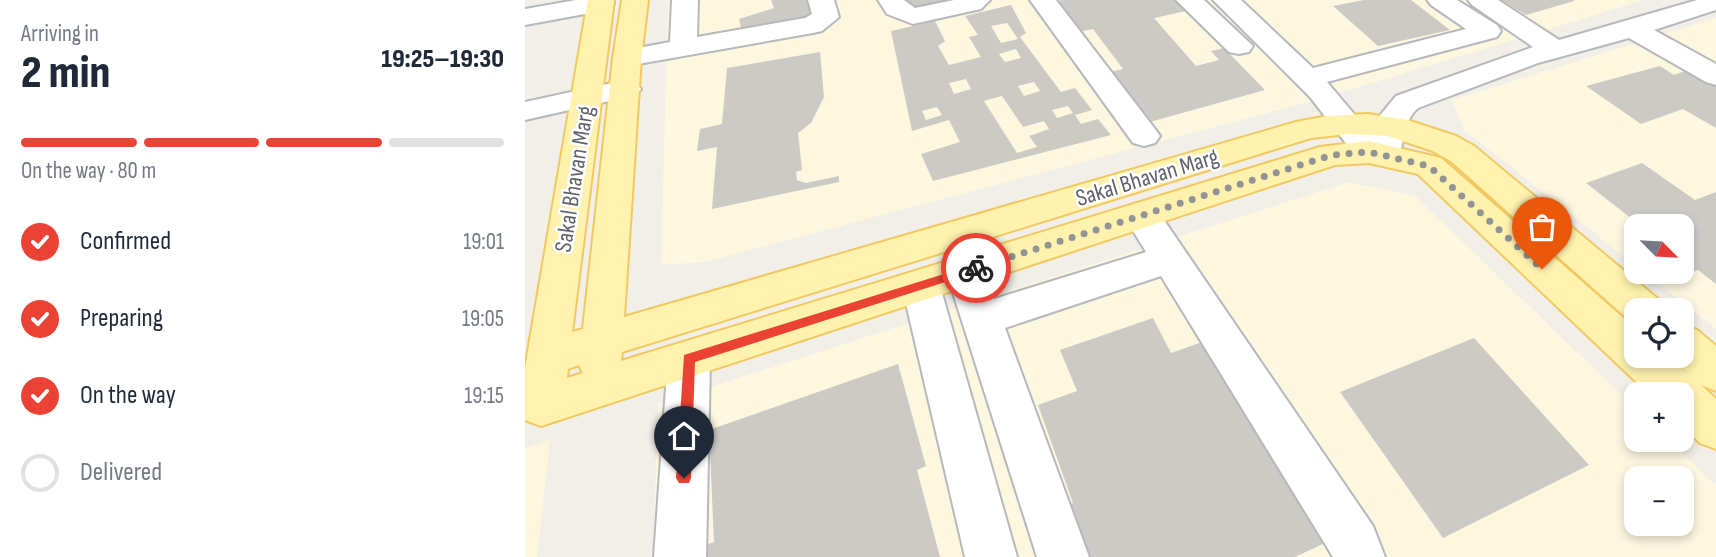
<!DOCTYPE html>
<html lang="en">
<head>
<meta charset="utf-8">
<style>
  :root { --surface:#fff; --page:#f6f6f7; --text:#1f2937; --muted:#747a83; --line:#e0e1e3; --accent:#ea4335 }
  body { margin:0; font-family:"Sofia Sans Condensed",sans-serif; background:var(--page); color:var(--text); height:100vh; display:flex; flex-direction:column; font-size:26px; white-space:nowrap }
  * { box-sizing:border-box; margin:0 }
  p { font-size:23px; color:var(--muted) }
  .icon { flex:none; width:38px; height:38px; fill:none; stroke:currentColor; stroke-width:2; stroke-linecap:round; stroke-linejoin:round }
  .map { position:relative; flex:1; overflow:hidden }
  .side { display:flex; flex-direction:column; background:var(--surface); width:525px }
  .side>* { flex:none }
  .needle { width:46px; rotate:114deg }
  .fabs { position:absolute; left:1099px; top:214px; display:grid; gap:14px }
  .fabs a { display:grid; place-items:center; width:70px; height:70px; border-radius:14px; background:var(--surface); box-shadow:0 4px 10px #0003; font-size:35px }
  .pin { position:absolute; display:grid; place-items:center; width:60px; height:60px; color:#fff; margin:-72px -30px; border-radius:50% 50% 50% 0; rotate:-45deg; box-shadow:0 0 7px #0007 }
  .pin .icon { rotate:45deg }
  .courier { position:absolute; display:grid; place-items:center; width:70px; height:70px; margin:-35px; border:5px solid #ea4335; border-radius:50%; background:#fff; color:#222; box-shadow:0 2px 9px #0007 }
  .headline em { font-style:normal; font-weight:800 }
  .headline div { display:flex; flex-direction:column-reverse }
  .headline { display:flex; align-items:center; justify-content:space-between; height:119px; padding:0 21px }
  h1 { font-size:46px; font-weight:800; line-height:52px }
  .bar { display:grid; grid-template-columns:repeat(4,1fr); gap:10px 7px; align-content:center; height:84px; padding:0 21px }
  .bar i { height:9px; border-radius:5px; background:var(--line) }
  .bar .active { background:var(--accent) }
  .bar p { grid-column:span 4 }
  ol { padding:0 21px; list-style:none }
  li { display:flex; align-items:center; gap:21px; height:77px }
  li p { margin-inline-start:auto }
  li .icon { padding:7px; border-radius:50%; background:var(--accent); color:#fff; stroke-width:4 }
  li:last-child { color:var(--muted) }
  li i { width:38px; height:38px; border:4px solid var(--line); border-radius:50% }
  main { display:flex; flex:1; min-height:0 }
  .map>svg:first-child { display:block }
  .commercial { fill:#fef7e0; fill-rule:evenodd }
  .building { fill:#cccac5; fill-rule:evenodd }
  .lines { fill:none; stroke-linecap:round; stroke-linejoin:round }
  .minor-casing { stroke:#b5b8bc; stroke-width:4 }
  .major-casing { stroke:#f2c960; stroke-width:4 }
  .minor { fill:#fff; fill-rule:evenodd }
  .major { fill:#fff2af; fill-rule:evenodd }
  .route { fill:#ea4335 }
  .done { stroke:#929495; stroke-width:7; stroke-dasharray:0 12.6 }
  .labels { text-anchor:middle; stroke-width:5; stroke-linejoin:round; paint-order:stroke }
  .street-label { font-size:24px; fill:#5f6368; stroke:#fff }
</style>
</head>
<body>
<main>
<section class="side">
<div class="headline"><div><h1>2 min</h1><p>Arriving in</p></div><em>19:25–19:30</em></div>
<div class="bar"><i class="active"></i><i class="active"></i><i class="active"></i><i></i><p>On the way · 80 m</p></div>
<ol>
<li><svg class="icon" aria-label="check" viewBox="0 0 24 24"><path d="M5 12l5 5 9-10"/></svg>Confirmed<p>19:01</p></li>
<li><svg class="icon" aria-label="check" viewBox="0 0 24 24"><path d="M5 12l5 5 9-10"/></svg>Preparing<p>19:05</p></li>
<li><svg class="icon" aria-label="check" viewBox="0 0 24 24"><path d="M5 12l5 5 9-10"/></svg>On the way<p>19:15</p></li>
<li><i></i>Delivered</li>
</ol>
</section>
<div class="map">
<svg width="1191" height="557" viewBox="0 0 1191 557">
  <rect width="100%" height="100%" fill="#f1efe8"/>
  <!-- commercial -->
  <g class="commercial">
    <path d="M143 0H1119L795 99 176 263 136 264Z"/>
    <path d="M1191 18V329L1118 271H1157V226H1111V266L939 130 927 100Z"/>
    <path d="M824 182 890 196 1111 409V439H1143L1191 486V557H128L133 404ZM1111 478H1157V523H1111Z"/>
    <path d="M25 440 12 557H0V448Z"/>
  </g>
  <!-- building -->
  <g class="building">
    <path d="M246 0H289L295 13 217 31 214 19 249 8Z"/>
    <path d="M383 0H424V1L383 9Z"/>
    <path d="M537 0H657L666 10 629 18 671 66 694 60 686 51 699 48 740 90 614 125 578 74 598 69 568 29 549 33 527 2Z"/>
    <path d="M839 0H886L925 30 853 46 808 6Z"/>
    <path d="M976 0H1049V1L1001 15Z"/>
    <path d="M486 5 501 33 495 37 536 92 550 88 567 110 550 115 556 124 573 119 586 135 408 181 396 154 435 142 424 120 387 131 366 31 410 21 420 41 413 46 424 65 456 57 444 37 453 35 440 16ZM482 23 493 39 476 43 466 26ZM491 49 496 58 480 62 474 54ZM441 79 446 89 429 94 424 83ZM509 82 515 91 499 96 493 86ZM477 96 498 127 519 121 524 129 504 136 512 147 492 153 459 101ZM543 106 548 113 532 118 527 110ZM412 107 417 115 401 120 397 111Z"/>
    <path d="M295 52 299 97 286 123 273 133 277 170 271 172 272 180 281 183 314 176V182L187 209 192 147 172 151 175 129 197 124 202 68Z"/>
    <path d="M1135 66 1149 75 1165 69 1191 83V128L1158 109 1116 124 1061 86Z"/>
    <path d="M1117 163 1170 200 1191 192V284L1173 270 1158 276 1152 271H1157V226H1116L1061 183Z"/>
    <path d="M628 318 646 353 680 341 798 544 770 557H559L541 506 548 503 513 405 552 391 535 350Z"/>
    <path d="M949 338 1064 465 918 538 815 392Z"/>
    <path d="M373 364 401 466 392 470 415 557H162V552L189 542 184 430Z"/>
  </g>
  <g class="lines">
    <defs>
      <g id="minor">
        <path d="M51 0H87L89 3 85 8 76 11 0 25V9Z"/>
        <path d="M147 0H173L172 37 280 18 287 14 283 0H309L314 17 297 31 288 33 102 66 92 64 88 58 92 52 145 42Z"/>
        <path d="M353 0H379L390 8 429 0H465L456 9 388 24 362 14Z"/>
        <path d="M505 0H531L630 129 635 136 630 143 619 146 608 143Z"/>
        <path d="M651 0H679L728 46 724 52 714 54 704 52Z"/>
        <path d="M688 0H716L788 68 941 29 906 5 902 0H932L972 25 976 31 972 37 802 82 846 134 852 119 871 96 1008 47 947 5 943 0H973L1034 40 1172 0H1191V10L1129 30 1191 64V85L1181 82 1104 38 1013 63 893 108C875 124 882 144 870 162 857 165 845 163 833 159L785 97Z"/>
        <path d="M101 80 111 83 116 89 111 95 0 120V102Z"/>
        <path d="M617 203 630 207 848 526 860 557H808L636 276 480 328 564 557H512L421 271 427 261 440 256 453 261 469 299 621 252 599 216 604 207Z"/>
        <path d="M396 271 410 275 415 286 492 557H440L377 286 382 275Z"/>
        <path d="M164 341 179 346 185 359 181 557H129L143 359 149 346Z"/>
      </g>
      <path id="major" d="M63 0H89L47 332 58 329 88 58 97 0H123L116 58 99 317 771 122 803 116 843 114 882 120 931 136 949 146 1133 299 1139 310H1111V324L1105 321 927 162 908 151 863 136 823 134 786 138 97 352 96 361 795 147 844 141 916 158 1111 329V355H1142L1172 382 1143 355H1157V325L1172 330 1191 346V391L1176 385 1191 399V449L1175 443 1157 425V394H1124L893 174 844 163 810 165 16 426 0 420V369ZM54 365 58 373 42 378 43 369Z"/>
    </defs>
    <!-- minor casing -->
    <use href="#minor" class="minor-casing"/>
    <!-- major casing -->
    <use href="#major" class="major-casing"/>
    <!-- minor -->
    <use href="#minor" class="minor"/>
    <!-- major -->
    <use href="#major" class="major"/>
  </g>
  <!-- route -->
  <path class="route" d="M451 264 456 268 455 271 170 362 166 478 164 483H154L151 478 159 355Z"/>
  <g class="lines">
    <!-- done -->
    <path class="done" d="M451 268 807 155 844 152 904 166 1017 269"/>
  </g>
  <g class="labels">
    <!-- street labels -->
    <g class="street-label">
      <text transform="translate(622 177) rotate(-17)" y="8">Sakal Bhavan Marg</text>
      <text transform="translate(49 179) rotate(-81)" y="8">Sakal Bhavan Marg</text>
    </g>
  </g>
</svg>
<div class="fabs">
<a><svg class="needle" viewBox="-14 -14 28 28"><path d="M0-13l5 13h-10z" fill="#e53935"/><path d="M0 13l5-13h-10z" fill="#747a83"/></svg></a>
<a><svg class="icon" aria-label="locate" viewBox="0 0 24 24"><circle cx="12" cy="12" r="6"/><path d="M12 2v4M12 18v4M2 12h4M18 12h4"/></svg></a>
<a>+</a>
<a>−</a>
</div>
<div class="pin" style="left:1017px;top:269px;background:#ea580c"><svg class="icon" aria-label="bag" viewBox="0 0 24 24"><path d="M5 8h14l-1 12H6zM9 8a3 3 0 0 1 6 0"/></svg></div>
<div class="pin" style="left:159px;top:478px;background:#1f2937"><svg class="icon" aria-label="home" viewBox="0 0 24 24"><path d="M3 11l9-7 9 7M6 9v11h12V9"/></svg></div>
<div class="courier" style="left:451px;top:268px"><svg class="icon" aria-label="bike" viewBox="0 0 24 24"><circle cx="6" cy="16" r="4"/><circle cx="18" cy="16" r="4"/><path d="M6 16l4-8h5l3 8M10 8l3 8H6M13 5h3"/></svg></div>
</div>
</main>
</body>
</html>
